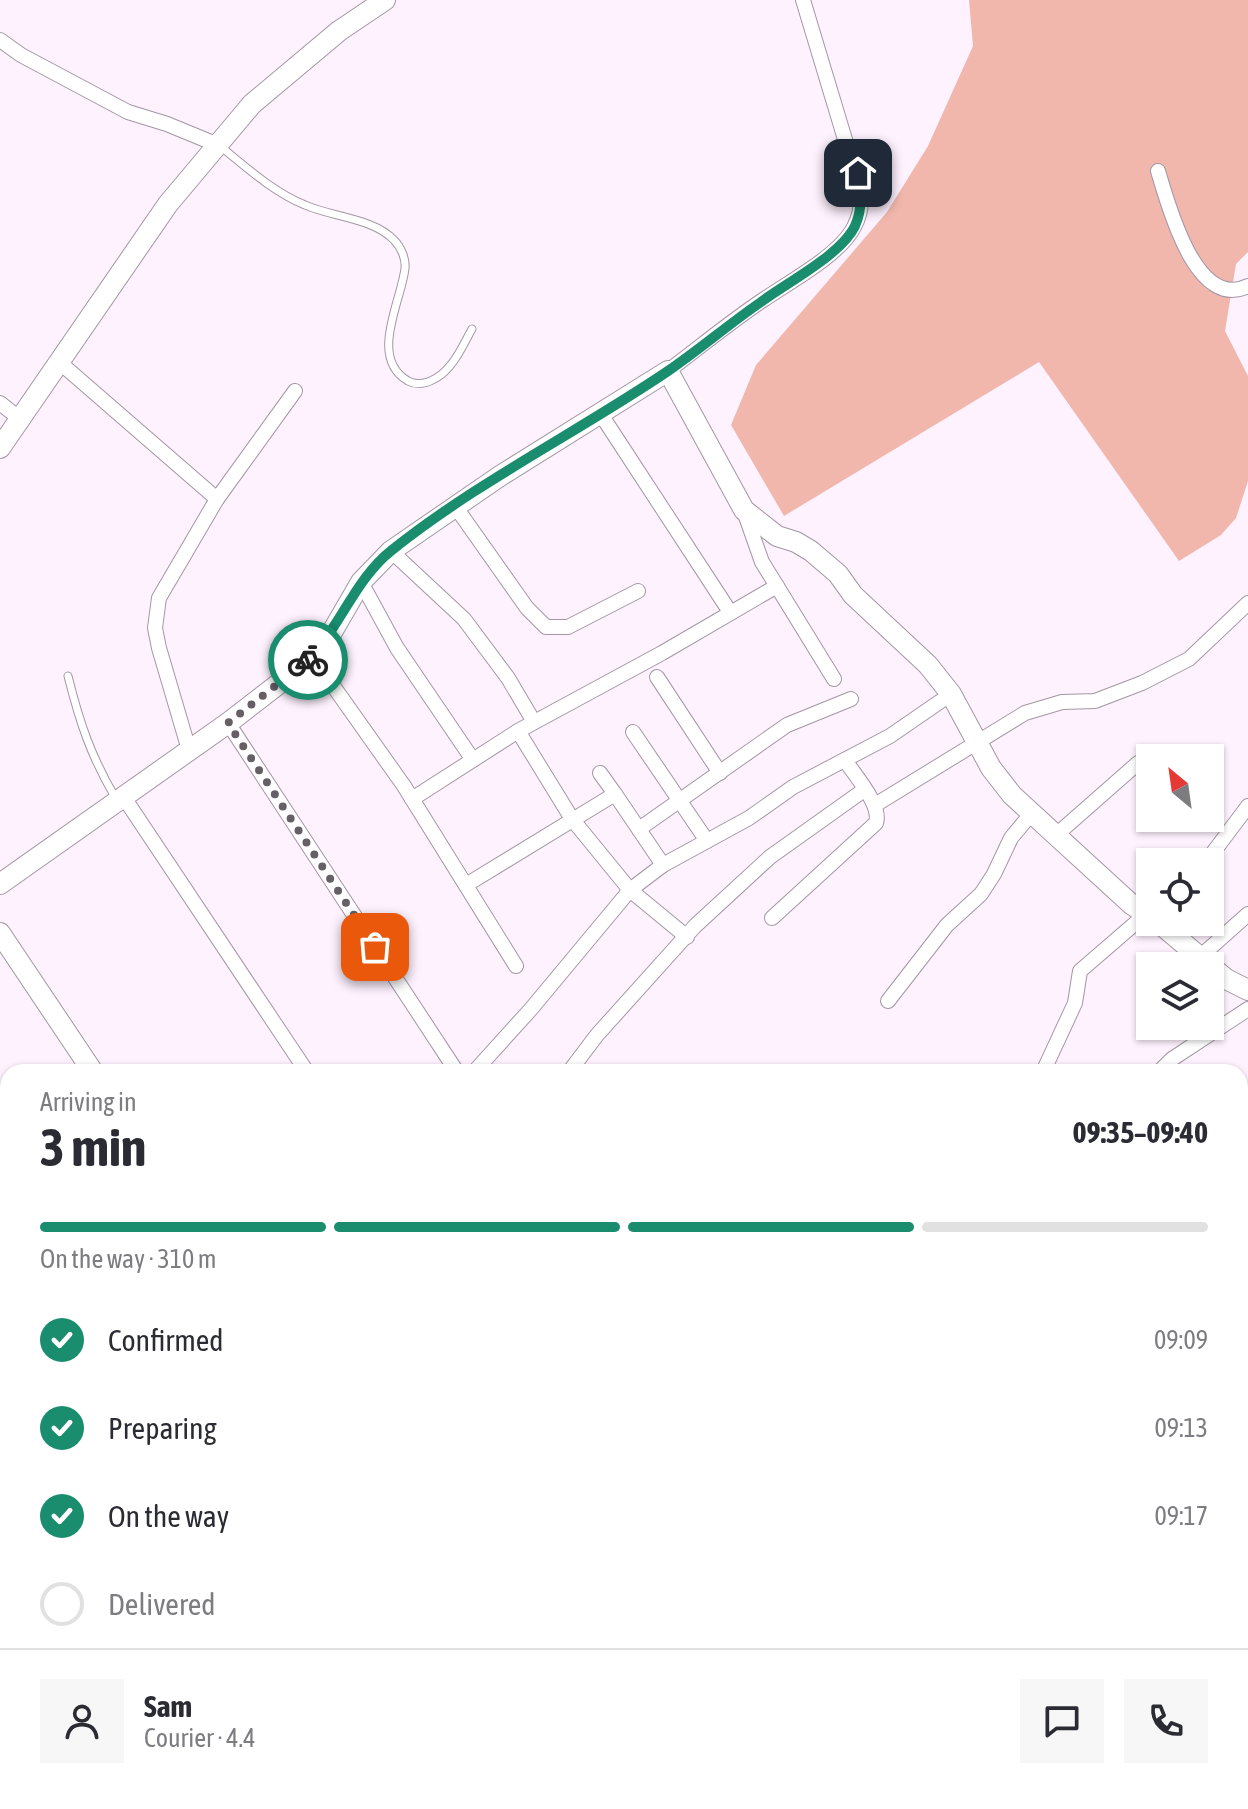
<!DOCTYPE html>
<html lang="en">
<head>
<meta charset="utf-8">
<style>
  :root { --surface:#fff; --page:#f7f7f7; --text:#2b2b33; --muted:#7c7c81; --line:#e1e1e2; --accent:#1a8d6e }
  body { margin:0; font-family:"Asap Condensed",sans-serif; background:var(--page); color:var(--text); height:100vh; display:flex; flex-direction:column; font-size:30px; white-space:nowrap }
  * { box-sizing:border-box; margin:0 }
  p { font-size:26px; color:var(--muted) }
  .icon { flex:none; width:44px; height:44px; fill:none; stroke:currentColor; stroke-width:2; stroke-linecap:round; stroke-linejoin:round }
  .map { position:relative; flex:1; overflow:hidden }
  .details { position:absolute; left:0px; top:1064px; width:1248px; height:746px; display:flex; flex-direction:column; background:var(--surface); border-radius:24px 24px 0 0; box-shadow:0 2px 6px #0004 }
  .details>* { flex:none }
  .needle { width:52px; rotate:331deg }
  .tools { position:absolute; left:1136px; top:744px; display:grid; gap:16px }
  .tools a { display:grid; place-items:center; width:88px; height:88px; border-radius:0px; background:var(--surface); box-shadow:0 2px 6px #0004; font-size:40px }
  .pin { position:absolute; display:grid; place-items:center; width:68px; height:68px; color:#fff; margin:-34px; border-radius:16px; box-shadow:0 4px 12px #0006 }
  .courier { position:absolute; display:grid; place-items:center; width:80px; height:80px; margin:-40px; border:6px solid #1a8d6e; border-radius:50%; background:#fff; color:#222; box-shadow:0 2px 10px #0007 }
  .headline em { font-style:normal; font-weight:700 }
  .headline div { display:flex; flex-direction:column-reverse }
  .headline { display:flex; align-items:center; justify-content:space-between; height:136px; padding:0 40px }
  h1 { font-size:52px; font-weight:700; line-height:60px }
  .bar { display:grid; grid-template-columns:repeat(4,1fr); gap:12px 8px; align-content:center; height:96px; padding:0 40px }
  .bar i { height:10px; border-radius:6px; background:var(--line) }
  .bar .active { background:var(--accent) }
  .bar p { grid-column:span 4 }
  .line { display:flex; align-items:center; gap:20px; padding:0 40px; border-top:2px solid var(--line) }
  .line div { flex:1 }
  .round { display:grid; place-items:center; flex:none; width:84px; height:84px; border-radius:0px; background:var(--page) }
  ol { padding:0 40px; list-style:none }
  li { display:flex; align-items:center; gap:24px; height:88px }
  li p { margin-inline-start:auto }
  li .icon { padding:8px; border-radius:50%; background:var(--accent); color:#fff; stroke-width:4 }
  li:last-child { color:var(--muted) }
  li i { width:44px; height:44px; border:4px solid var(--line); border-radius:50% }
  .map>svg:first-child { display:block }
  .green { fill:#f1b7ad }
  .water { fill:#94aee1; stroke:#6e7fa4; stroke-width:2 }
  .lines { fill:none; stroke-linecap:round; stroke-linejoin:round }
  .stream { stroke:#6e7fa4; stroke-width:5 }
  .lane-casing { stroke:#a496a4; stroke-width:9 }
  .street-casing { stroke:#a496a4; stroke-width:16 }
  .secondary-casing { stroke:#a496a4; stroke-width:22 }
  .lane { stroke:#fff; stroke-width:7 }
  .street { stroke:#fff; stroke-width:14 }
  .secondary { stroke:#fff; stroke-width:20 }
  .done { stroke:#675f66; stroke-width:8; stroke-dasharray:0 14.4 }
  .route { stroke:#1a8d6e; stroke-width:10 }
</style>
</head>
<body>
<div class="map">
<svg width="1248" height="1809" viewBox="0 0 1248 1809">
  <rect width="100%" height="100%" fill="#fef2fe"/>
  <!-- green -->
  <path class="green" d="M969 0H1248V252L1236 264 1225 331 1248 376V481L1236 518 1221 535 1179 561 1039 362 784 516 731 425 756 365 887 212 928 146 973 46Z"/>
  <!-- water -->
  <path class="water" d="M592 1802H844V1809H586Z"/>
  <g class="lines">
    <!-- stream -->
    <path class="stream" d="M1240 1734 1248 1730"/>
    <defs>
      <g id="lane">
        <path d="M220 146C246 167 273 192 305 205 332 217 373 218 394 240 401 247 406 259 405 268 402 300 368 358 408 381 420 387 433 381 442 374 456 362 463 345 472 329"/>
        <path d="M68 676C80 724 91 756 116 799"/>
      </g>
      <g id="street">
        <path d="M0 40 21 55 128 112 167 124 218 145"/>
        <path d="M1158 171C1168 204 1196 312 1248 286"/>
        <path d="M58 361 217 499"/>
        <path d="M668 371C700 347 730 322 763 300 789 282 840 255 854 227 867 203 860 179 850 156L803 0"/>
        <path d="M0 403 20 419"/>
        <path d="M600 413 730 612"/>
        <path d="M455 506 527 608 546 627H568L638 591"/>
        <path d="M744 511 762 562 834 679"/>
        <path d="M391 551 464 619 508 678 534 722"/>
        <path d="M361 582 397 648 473 760"/>
        <path d="M312 656 404 786 516 966"/>
        <path d="M657 677 720 773"/>
        <path d="M228 723 457 1072"/>
        <path d="M518 731 572 819 630 890 687 937"/>
        <path d="M633 732 707 841"/>
        <path d="M189 750 159 648 155 628 159 598 217 499 295 391"/>
        <path d="M615 794 663 865"/>
        <path d="M123 796 307 1072"/>
        <path d="M412 799 518 731 662 653 777 586"/>
        <path d="M875 805 1025 713 1062 702 1095 701 1142 683 1189 659 1248 603"/>
        <path d="M639 829 787 725 851 699"/>
        <path d="M1055 836 1138 763"/>
        <path d="M1206 862 1248 806"/>
        <path d="M466 885 615 794 600 773"/>
        <path d="M772 918 876 823C882 805 855 776 845 760"/>
        <path d="M1201 956 1248 914"/>
        <path d="M888 1001 947 925 981 894 994 874 1011 838 1031 814"/>
        <path d="M474 1072 531 1009 630 890 663 865 749 818 793 787 890 736 951 694"/>
        <path d="M569 1072 597 1035 695 926 770 857 864 790"/>
        <path d="M1043 1072 1075 1003 1080 971 1146 914"/>
        <path d="M1159 1072 1172 1059 1248 1009"/>
        <path d="M0 1275 8 1279"/>
        <path d="M1240 1398 1248 1396"/>
        <path d="M0 1436 8 1423"/>
        <path d="M1240 1574 1248 1573"/>
        <path d="M1240 1610 1248 1672"/>
        <path d="M1240 1695 1248 1693"/>
        <path d="M1129 1804 1248 1805"/>
      </g>
      <g id="secondary">
        <path d="M0 448 168 204 252 104 339 31 385 0"/>
        <path d="M0 884 228 723 303 665 332 632 361 582 391 551 500 476 668 371 744 510 777 536 796 542 811 551 838 574 853 595 928 665 951 694 991 768 1012 795 1131 904 1150 917"/>
        <path d="M1158 922 1226 979 1248 990"/>
        <path d="M0 933 93 1072"/>
        <path d="M533 1802 535 1809"/>
      </g>
    </defs>
    <!-- lane casing -->
    <use href="#lane" class="lane-casing"/>
    <!-- street casing -->
    <use href="#street" class="street-casing"/>
    <!-- secondary casing -->
    <use href="#secondary" class="secondary-casing"/>
    <!-- lane -->
    <use href="#lane" class="lane"/>
    <!-- street -->
    <use href="#street" class="street"/>
    <!-- secondary -->
    <use href="#secondary" class="secondary"/>
  </g>
  <g class="lines">
    <!-- done -->
    <path class="done" d="M308 660 228 723 375 947"/>
    <!-- route -->
    <path class="route" d="M308 660C341 626 355 579 392 550 477 482 578 432 668 371 700 349 729 324 761 302 786 283 841 255 855 226 863 208 861 192 858 173"/>
  </g>
</svg>
<div class="tools">
<a><svg class="needle" viewBox="-14 -14 28 28"><path d="M0-13l5 13h-10z" fill="#e53935"/><path d="M0 13l5-13h-10z" fill="#7c7c81"/></svg></a>
<a><svg class="icon" aria-label="locate" viewBox="0 0 24 24"><circle cx="12" cy="12" r="6"/><path d="M12 2v4M12 18v4M2 12h4M18 12h4"/></svg></a>
<a><svg class="icon" aria-label="layers" viewBox="0 0 24 24"><path d="M12 4l9 5-9 5-9-5zM3 14l9 5 9-5"/></svg></a>
</div>
<div class="pin" style="left:375px;top:947px;background:#ea580c"><svg class="icon" aria-label="bag" viewBox="0 0 24 24"><path d="M5 8h14l-1 12H6zM9 8a3 3 0 0 1 6 0"/></svg></div>
<div class="pin" style="left:858px;top:173px;background:#1f2937"><svg class="icon" aria-label="home" viewBox="0 0 24 24"><path d="M3 11l9-7 9 7M6 9v11h12V9"/></svg></div>
<div class="courier" style="left:308px;top:660px"><svg class="icon" aria-label="bike" viewBox="0 0 24 24"><circle cx="6" cy="16" r="4"/><circle cx="18" cy="16" r="4"/><path d="M6 16l4-8h5l3 8M10 8l3 8H6M13 5h3"/></svg></div>
<section class="details">
<div class="headline"><div><h1>3 min</h1><p>Arriving in</p></div><em>09:35–09:40</em></div>
<div class="bar"><i class="active"></i><i class="active"></i><i class="active"></i><i></i><p>On the way · 310 m</p></div>
<ol>
<li><svg class="icon" aria-label="check" viewBox="0 0 24 24"><path d="M5 12l5 5 9-10"/></svg>Confirmed<p>09:09</p></li>
<li><svg class="icon" aria-label="check" viewBox="0 0 24 24"><path d="M5 12l5 5 9-10"/></svg>Preparing<p>09:13</p></li>
<li><svg class="icon" aria-label="check" viewBox="0 0 24 24"><path d="M5 12l5 5 9-10"/></svg>On the way<p>09:17</p></li>
<li><i></i>Delivered</li>
</ol>
<div class="line" style="height:144px"><a class="round"><svg class="icon" aria-label="person" viewBox="0 0 24 24"><circle cx="12" cy="8" r="4"/><path d="M4 21q1-7 8-7t8 7"/></svg></a><div><b>Sam</b><p>Courier · 4.4</p></div><a class="round"><svg class="icon" aria-label="chat" viewBox="0 0 24 24"><path d="M4 5h16v11H9l-5 4z"/></svg></a><a class="round"><svg class="icon" aria-label="phone" viewBox="0 0 24 24"><path d="M5 4h4l2 5-3 2q2 4 5 5l2-3 5 2v4C11 20 4 13 5 4z"/></svg></a></div>
</section>
</div>
</body>
</html>
